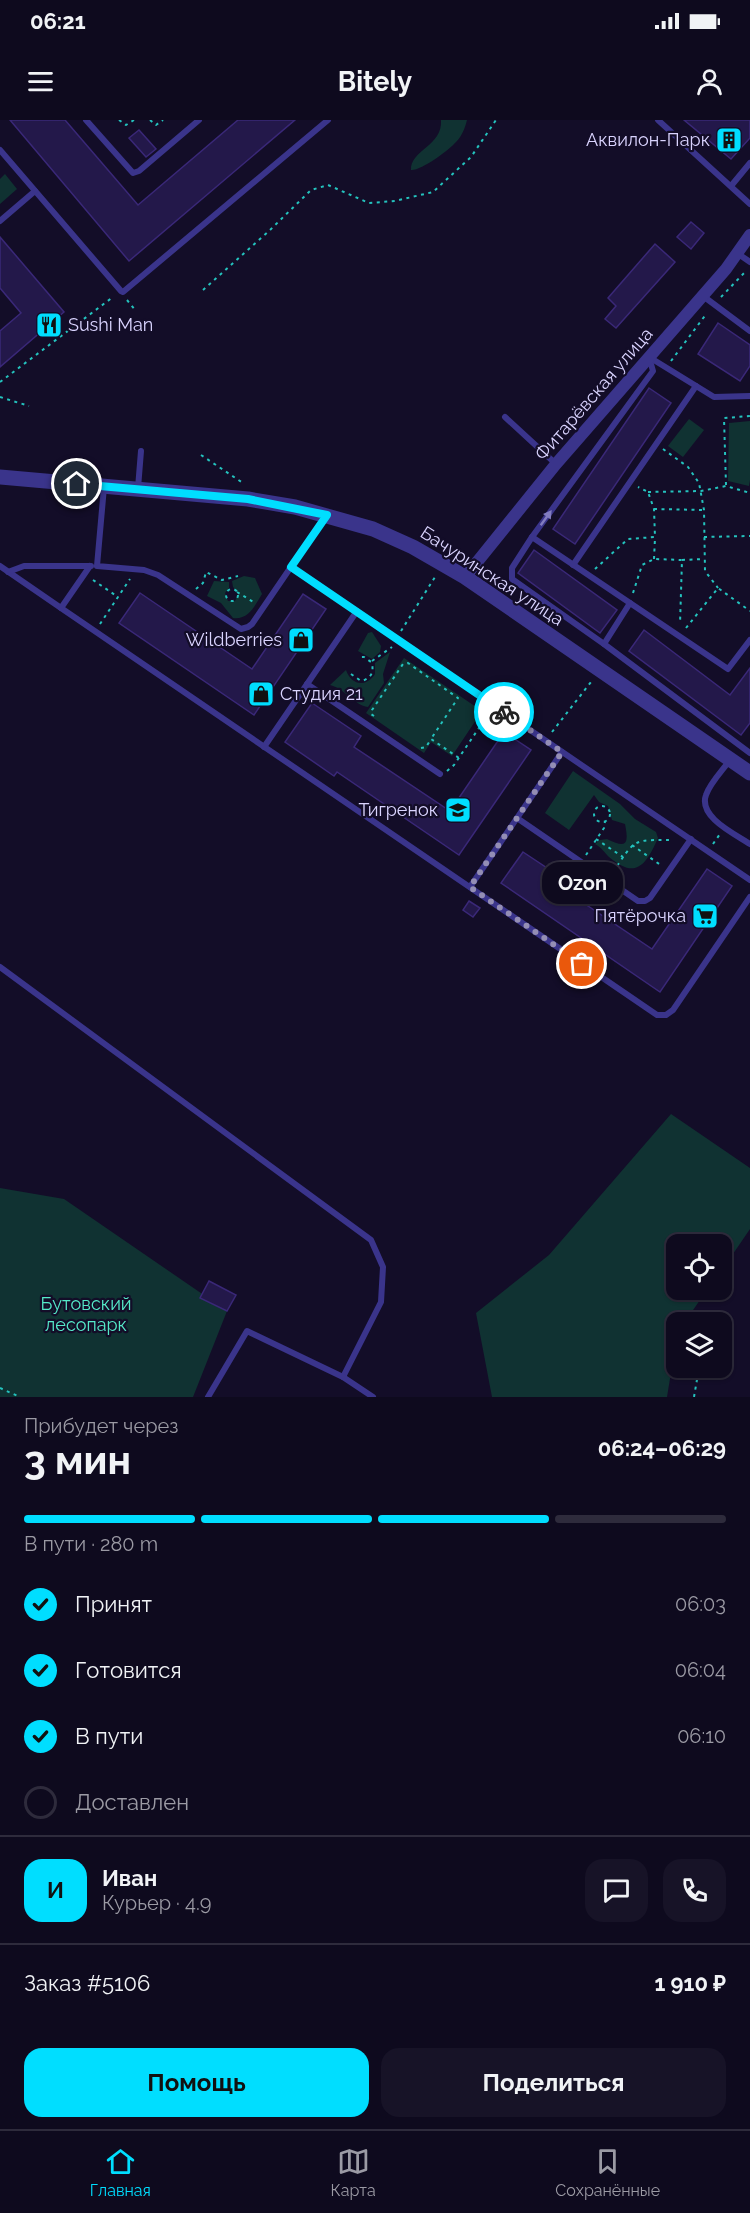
<!DOCTYPE html>
<html lang="ru">
<head>
<meta charset="utf-8">
<style>
  :root { --surface:#0e0a1e; --page:#171327; --text:#f1f3f6; --muted:#9b9aa4; --line:#2e2b3c; --accent:#00deff }
  body { margin:0; font-family:Raleway,sans-serif; background:var(--page); color:var(--text); height:100vh; display:flex; flex-direction:column; font-size:22px; white-space:nowrap }
  * { box-sizing:border-box; margin:0 }
  p { font-size:20px; color:var(--muted) }
  .icon { flex:none; width:33px; height:33px; fill:none; stroke:currentColor; stroke-width:2; stroke-linecap:round; stroke-linejoin:round }
  .map { position:relative; height:1277px; overflow:hidden }
  .side { display:flex; flex-direction:column; background:var(--surface); flex:1 }
  .side>* { flex:none }
  .controls { position:absolute; left:666px; top:1114px; display:grid; gap:12px }
  .controls a { display:grid; place-items:center; width:66px; height:66px; border-radius:12px; background:var(--surface); box-shadow:0 2px 4px #0004,0 0 0 2px var(--line); font-size:30px }
  .pin { position:absolute; display:grid; place-items:center; width:51px; height:51px; color:#fff; margin:-26px; border:3px solid #fff; border-radius:50%; box-shadow:0 2px 6px #0007 }
  .courier { position:absolute; display:grid; place-items:center; width:60px; height:60px; margin:-30px; border:4px solid #00deff; border-radius:50%; background:#fff; color:#222; box-shadow:0 2px 8px #0007 }
  .bubble { position:absolute; height:42px; border-radius:18px; background:var(--surface); box-shadow:0 2px 4px #0004,0 0 0 2px var(--line); font-size:20px; font-weight:700; line-height:42px; text-align:center }
  .headline em { font-style:normal; font-weight:700 }
  .headline div { display:flex; flex-direction:column-reverse }
  .headline { display:flex; align-items:center; justify-content:space-between; height:102px; padding:0 24px }
  h1 { font-size:39px; font-weight:700; line-height:45px }
  .bar { display:grid; grid-template-columns:repeat(4,1fr); gap:9px 6px; align-content:center; height:72px; padding:0 24px }
  .bar i { height:8px; border-radius:4px; background:var(--line) }
  .bar .current { background:var(--accent) }
  .bar p { grid-column:span 4 }
  .line { display:flex; align-items:center; gap:15px; padding:0 24px; border-top:2px solid var(--line) }
  .line div { flex:1 }
  .round { display:grid; place-items:center; flex:none; width:63px; height:63px; border-radius:18px; background:var(--page) }
  ol { padding:0 24px; list-style:none }
  li { display:flex; align-items:center; gap:18px; height:66px }
  li p { margin-inline-start:auto }
  li .icon { padding:6px; border-radius:50%; background:var(--accent); color:#111; stroke-width:4 }
  li:last-child { color:var(--muted) }
  li i { width:33px; height:33px; border:3px solid var(--line); border-radius:50% }
  .action { display:flex; gap:12px; margin-top:auto; padding:12px 24px }
  .action a { flex:1; height:69px; border-radius:18px; background:var(--accent); color:#111; font-size:24px; font-weight:700; line-height:69px; text-align:center }
  .action a+a { background:var(--page); color:var(--text) }
  .status { display:flex; justify-content:space-between; align-items:center; height:42px; padding:0 30px; background:var(--surface); direction:ltr }
  .status svg { height:16px; fill:currentColor }
  header { display:flex; justify-content:space-between; align-items:center; height:78px; padding:0 24px; background:var(--surface); font-size:27px; font-weight:700 }
  .menu { display:flex; justify-content:space-around; align-items:center; height:84px; border-top:2px solid var(--line); background:var(--surface); font-size:16px; color:var(--muted) }
  .menu a { display:grid; justify-items:center; gap:3px }
  .menu .current { color:var(--accent) }
  .map>svg:first-child { display:block }
  .green { fill:#103232 }
  .building { fill:#23184a; stroke:#3a2878; stroke-width:1.5 }
  .lines { fill:none; stroke-linecap:round; stroke-linejoin:round }
  .path { stroke:#24c3be; stroke-width:2; stroke-dasharray:3 4.5; stroke-linecap:butt }
  .service { stroke:#3a348b; stroke-width:6 }
  .minor { stroke:#3a348b; stroke-width:12 }
  .tertiary { stroke:#3a348b; stroke-width:15 }
  .oneway { fill:#827cbf }
  .done { stroke:#948eb4; stroke-width:6; stroke-dasharray:0 10.8 }
  .route { stroke:#00deff; stroke-width:8 }
  .labels { text-anchor:middle; stroke-width:4.5; stroke-linejoin:round; paint-order:stroke }
  .poi-label { font-size:18px; fill:#dad4ff; stroke:#130d28; text-anchor:end }
  .street-label { font-size:18px; fill:#dad4ff; stroke:#130d28 }
  .park-label { font-size:18px; fill:#55eac9; stroke:#130d28 }
</style>
</head>
<body>
<div class="status"><b>06:21</b><svg viewBox="0 0 49 12"><path d="M0 12V9h3v3zM5 12V6h3v6zM10 12V3h3v9zM15 12V0h3v12zM26 1h20v11H26zM47 4h2v5h-2z"/></svg></div>
<header><svg class="icon" aria-label="menu" viewBox="0 0 24 24"><path d="M4 6h16M4 12h16M4 18h16"/></svg>Bitely<svg class="icon" aria-label="person" viewBox="0 0 24 24"><circle cx="12" cy="8" r="4"/><path d="M4 21q1-7 8-7t8 7"/></svg></header>
<div class="map">
<svg width="750" height="1277" viewBox="0 0 750 1277">
  <rect width="100%" height="100%" fill="#130d28"/>
  <!-- green -->
  <g class="green">
    <path d="M441 0H467C465 8 462 16 456 22 449 30 421 51 411 50 410 30 443 26 441 0Z"/>
    <path d="M5 54 17 69 0 84V59Z"/>
    <path d="M689 299 704 310 683 337 668 326Z"/>
    <path d="M750 301V360L749 366 728 361 729 303Z"/>
    <path d="M244 456 255 458 262 474C255 485 249 500 233 498L221 483 207 476 214 461 229 462V468L225 473 228 481H235L239 473 233 467 232 461Z"/>
    <path d="M372 512 381 526 380 532 372 539 358 531 368 513Z"/>
    <path d="M390 532 383 554 384 563 368 587C354 585 347 570 330 565L346 550C351 565 366 568 375 554V543Z"/>
    <path d="M404 538 482 591 452 636 431 622 424 633 366 593Z"/>
    <path d="M573 651 620 684 635 699 656 712 658 718C646 745 636 760 609 737 604 732 602 728 595 724L600 720 607 719C627 729 629 724 625 704L612 700 608 686 599 682 594 675 569 710 545 693Z"/>
    <path d="M671 994 750 1048V1109L722 1150V1125H676V1170H707L684 1203H676V1222L667 1277H492L476 1193 549 1135Z"/>
    <path d="M0 1068 64 1079 227 1191 193 1277H0Z"/>
  </g>
  <!-- building -->
  <g class="building">
    <path d="M10 0H65L138 85 238 0H295L129 141Z"/>
    <path d="M684 0H750V18L731 39Z"/>
    <path d="M139 10 156 29 146 37 129 18Z"/>
    <path d="M691 102 704 113 691 129 677 117Z"/>
    <path d="M0 117 64 192 0 247V211L21 193 0 168Z"/>
    <path d="M655 124 675 142 616 208 605 199 616 186 608 178Z"/>
    <path d="M718 203 750 225V246L740 261 698 234Z"/>
    <path d="M649 268 671 283 575 424 553 409Z"/>
    <path d="M534 430 617 490 600 513 518 453Z"/>
    <path d="M140 473 252 549 303 474 326 489 254 595 119 503Z"/>
    <path d="M644 510 730 575 750 548V603L741 615 629 531Z"/>
    <path d="M312 583 361 616 354 627 450 691 504 612 531 630 459 735 337 652 334 656 285 622Z"/>
    <path d="M523 732 556 754 551 761 652 829 707 749 732 766 660 872 501 763Z"/>
    <path d="M469 781 480 788 473 797 463 790Z"/>
    <path d="M209 1161 236 1175 227 1191 200 1178Z"/>
  </g>
  <g class="lines">
    <!-- path -->
    <g class="path">
      <path d="M119 0 126 5 134 0"/>
      <path d="M150 0 156 5 163 0"/>
      <path d="M203 170 270 110 311 70 328 65 369 83 395 81 433 72 471 37 496 0"/>
      <path d="M721 177 746 151"/>
      <path d="M127 180 136 191"/>
      <path d="M671 241 707 193"/>
      <path d="M0 262 113 177"/>
      <path d="M0 277 29 286"/>
      <path d="M663 329 688 347 699 363 704 390 705 451 718 468"/>
      <path d="M201 335 243 363"/>
      <path d="M726 365 724 298 750 296"/>
      <path d="M648 372 701 371 726 366 750 373"/>
      <path d="M654 389 704 390"/>
      <path d="M704 417 750 416"/>
      <path d="M654 439 655 418"/>
      <path d="M682 440 703 439"/>
      <path d="M595 449 628 419 655 417 654 389 648 372 638 367"/>
      <path d="M93 460 118 477"/>
      <path d="M196 469 203 463 206 452 222 460 238 456"/>
      <circle cx="232" cy="475" r="6"/>
      <path d="M237 472 255 483"/>
      <path d="M633 473 642 445 654 439 682 440 680 504"/>
      <path d="M100 504 130 459"/>
      <path d="M686 508 718 468 750 491"/>
      <path d="M401 511 435 457"/>
      <path d="M372 541 392 527"/>
      <path d="M351 554 361 561C371 559 375 551 371 542L364 537H359"/>
      <path d="M374 596 371 594 372 590 403 544 408 543 458 578 431 619"/>
      <path d="M552 612 591 562"/>
      <path d="M421 628 426 627 431 619 459 638"/>
      <path d="M447 651 454 645 489 593"/>
      <circle cx="602" cy="694" r="8"/>
      <path d="M596 719 623 737"/>
      <path d="M713 724 720 714"/>
      <path d="M632 725 662 746"/>
      <path d="M586 735 604 708 605 701"/>
      <path d="M613 752C636 718 632 720 673 720"/>
      <path d="M0 1268 20 1277"/>
      <path d="M694 1277 699 1248"/>
    </g>
    <!-- service -->
    <g class="service">
      <path d="M86 0 133 53 139 51 199 0"/>
      <path d="M658 0 750 84"/>
      <path d="M0 30 121 171 123 172 328 0"/>
      <path d="M731 66 750 43"/>
      <path d="M0 101 35 71"/>
      <path d="M737 133 750 142"/>
      <path d="M703 176 750 211"/>
      <path d="M649 237 653 251 532 417 512 448V459L604 524 750 633"/>
      <path d="M649 237 714 277 750 276"/>
      <path d="M505 297 556 344"/>
      <path d="M104 367 97 446 144 450 158 455 241 509 248 507 252 504 325 397"/>
      <path d="M138 368 141 331"/>
      <path d="M532 417 728 549 750 520"/>
      <path d="M573 445 696 266"/>
      <path d="M0 446 61 488"/>
      <path d="M90 446 61 488 657 895H666L673 890 750 777"/>
      <path d="M291 447 750 760"/>
      <path d="M8 452 24 446H91"/>
      <path d="M604 524 630 483"/>
      <path d="M307 564 440 654"/>
      <path d="M264 627 357 491"/>
      <path d="M730 640C722 651 710 663 706 675 698 697 735 714 750 724"/>
      <path d="M517 698 638 781H645L650 778 691 719"/>
      <path d="M470 767 562 632"/>
      <path d="M0 847 371 1120 383 1147 381 1182 343 1257"/>
      <path d="M208 1277 247 1211 343 1257 373 1277"/>
    </g>
    <!-- minor -->
    <path class="minor" d="M465 457 556 344 726 149 750 115"/>
    <!-- tertiary -->
    <path class="tertiary" d="M0 357 248 379 295 387 373 409 413 427 465 457 750 653"/>
  </g>
  <!-- one-way arrows -->
  <defs><path id="oneway-solid" d="M-6-.8H1V-3.2L6.5 0L1 3.2V.8H-6Z" transform="scale(1.5)"/></defs>
  <use class="oneway" href="#oneway-solid" transform="translate(546 398) rotate(-54)"/>
  <g class="lines">
    <!-- done -->
    <path class="done" d="M504 592 562 632 470 767 582 844"/>
    <!-- route -->
    <path class="route" d="M77 364 248 379 327 395 291 447 504 592"/>
  </g>
  <!-- icons -->
  <defs>
    <symbol id="building-square" viewBox="-11 -11 22 22"><rect x="-9" y="-9" width="18" height="18" rx="4" fill="#00deff" stroke="#130d28"/><path d="M-4-6H4V6H1V3H-1V6H-4ZM-2.5-4.3h1.7v1.8h-1.7ZM.8-4.3h1.7v1.8H.8ZM-2.5-1h1.7V.8h-1.7ZM.8-1h1.7V.8H.8Z" fill="#111"/></symbol>
    <symbol id="restaurant-square" viewBox="-11 -11 22 22"><rect x="-9" y="-9" width="18" height="18" rx="4" fill="#00deff" stroke="#130d28"/><path d="M-5-6h1v4h1v-4h1v4h1v-4h1v5L-1.5 .5V6h-2V.5L-5-1ZM5-6V6H3V1.5H1.5Q1.5-4 5-6Z" fill="#111"/></symbol>
    <symbol id="shop-square" viewBox="-11 -11 22 22"><rect x="-9" y="-9" width="18" height="18" rx="4" fill="#00deff" stroke="#130d28"/><path d="M-5-2.5h2.3a2.7 3.5 0 0 1 5.4 0H5L5.5 6h-11ZM-1.5-2.5h3a1.5 2.3 0 0 0-3 0Z" fill="#111"/></symbol>
    <symbol id="school-square" viewBox="-11 -11 22 22"><rect x="-9" y="-9" width="18" height="18" rx="4" fill="#00deff" stroke="#130d28"/><path d="M0-5L7-2L0 1L-7-2ZM-4 1L0 2.5L4 1V4Q0 6-4 4Z" fill="#111"/></symbol>
    <symbol id="supermarket-square" viewBox="-11 -11 22 22"><rect x="-9" y="-9" width="18" height="18" rx="4" fill="#00deff" stroke="#130d28"/><path d="M-6-5.5h2.5l.6 2H6L4.5 2H-2.5L-4.4-4H-6ZM-1.5 3.2a1.3 1.3 0 1 0 .1 0ZM3 3.2a1.3 1.3 0 1 0 .1 0Z" fill="#111"/></symbol>
  </defs>
  <g fill-rule="evenodd">
    <use href="#building-square" x="714" y="5" width="30" height="30"/>
    <use href="#restaurant-square" x="34" y="190" width="30" height="30"/>
    <use href="#shop-square" x="286" y="505" width="30" height="30"/>
    <use href="#shop-square" x="246" y="559" width="30" height="30"/>
    <use href="#school-square" x="443" y="675" width="30" height="30"/>
    <use href="#supermarket-square" x="690" y="781" width="30" height="30"/>
  </g>
  <g class="labels">
    <!-- poi labels -->
    <g class="poi-label">
      <text x="710" y="26">Аквилон-Парк</text>
      <text x="68" y="211" text-anchor="start">Sushi Man</text>
      <text x="282" y="526">Wildberries</text>
      <text x="280" y="580" text-anchor="start">Студия 21</text>
      <text x="438" y="696">Тигренок</text>
      <text x="686" y="802">Пятёрочка</text>
    </g>
    <!-- street labels -->
    <g class="street-label">
      <text transform="translate(594 274) rotate(-49)" y="6">Фитарёвская улица</text>
      <text transform="translate(492 456) rotate(33)" y="6">Бачуринская улица</text>
    </g>
    <!-- park labels -->
    <g class="park-label">
      <text x="86" y="1190">Бутовский<tspan x="86" dy="21">лесопарк</tspan></text>
    </g>
  </g>
</svg>
<div class="controls">
<a><svg class="icon" aria-label="locate" viewBox="0 0 24 24"><circle cx="12" cy="12" r="6"/><path d="M12 2v4M12 18v4M2 12h4M18 12h4"/></svg></a>
<a><svg class="icon" aria-label="layers" viewBox="0 0 24 24"><path d="M12 4l9 5-9 5-9-5zM3 14l9 5 9-5"/></svg></a>
</div>
<div class="pin" style="left:582px;top:844px;background:#ea580c"><svg class="icon" aria-label="bag" viewBox="0 0 24 24"><path d="M5 8h14l-1 12H6zM9 8a3 3 0 0 1 6 0"/></svg></div>
<div class="pin" style="left:77px;top:364px;background:#1f2937"><svg class="icon" aria-label="home" viewBox="0 0 24 24"><path d="M3 11l9-7 9 7M6 9v11h12V9"/></svg></div>
<div class="courier" style="left:504px;top:592px"><svg class="icon" aria-label="bike" viewBox="0 0 24 24"><circle cx="6" cy="16" r="4"/><circle cx="18" cy="16" r="4"/><path d="M6 16l4-8h5l3 8M10 8l3 8H6M13 5h3"/></svg></div>
<div class="bubble" style="left:542px;top:742px;width:81px">Ozon</div>
</div>
<section class="side">
<div class="headline"><div><h1>3 мин</h1><p>Прибудет через</p></div><em>06:24–06:29</em></div>
<div class="bar"><i class="current"></i><i class="current"></i><i class="current"></i><i></i><p>В пути · 280 m</p></div>
<ol>
<li><svg class="icon" aria-label="check" viewBox="0 0 24 24"><path d="M5 12l5 5 9-10"/></svg>Принят<p>06:03</p></li>
<li><svg class="icon" aria-label="check" viewBox="0 0 24 24"><path d="M5 12l5 5 9-10"/></svg>Готовится<p>06:04</p></li>
<li><svg class="icon" aria-label="check" viewBox="0 0 24 24"><path d="M5 12l5 5 9-10"/></svg>В пути<p>06:10</p></li>
<li><i></i>Доставлен</li>
</ol>
<div class="line" style="height:108px"><b class="round" style="background:var(--accent);color:#111">И</b><div><b>Иван</b><p>Курьер · 4.9</p></div><a class="round"><svg class="icon" aria-label="chat" viewBox="0 0 24 24"><path d="M4 5h16v11H9l-5 4z"/></svg></a><a class="round"><svg class="icon" aria-label="phone" viewBox="0 0 24 24"><path d="M5 4h4l2 5-3 2q2 4 5 5l2-3 5 2v4C11 20 4 13 5 4z"/></svg></a></div>
<div class="line" style="height:78px"><div>Заказ #5106</div><b>1 910 ₽</b></div>
<div class="action"><a>Помощь</a><a>Поделиться</a></div>
</section>
<nav class="menu">
<a class="current"><svg class="icon" aria-label="home" viewBox="0 0 24 24"><path d="M3 11l9-7 9 7M6 9v11h12V9"/></svg>Главная</a>
<a><svg class="icon" aria-label="map" viewBox="0 0 24 24"><path d="M3 6l6-2 6 2 6-2v14l-6 2-6-2-6 2zM9 4v14M15 6v14"/></svg>Карта</a>
<a><svg class="icon" aria-label="saved" viewBox="0 0 24 24"><path d="M7 4h10v16l-5-4-5 4z"/></svg>Сохранённые</a>
</nav>
</body>
</html>
